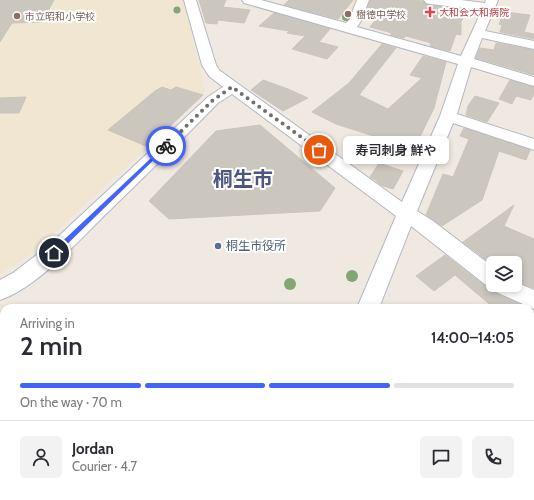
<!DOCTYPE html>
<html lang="en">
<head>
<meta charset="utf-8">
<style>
  :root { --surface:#fff; --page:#f2f2f3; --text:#2b2b33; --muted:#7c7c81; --line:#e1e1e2; --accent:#4264fb }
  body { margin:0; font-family:Cabin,"Noto Sans JP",sans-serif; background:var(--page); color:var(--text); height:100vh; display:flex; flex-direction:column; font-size:15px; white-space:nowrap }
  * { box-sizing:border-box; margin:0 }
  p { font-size:13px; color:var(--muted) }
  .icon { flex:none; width:22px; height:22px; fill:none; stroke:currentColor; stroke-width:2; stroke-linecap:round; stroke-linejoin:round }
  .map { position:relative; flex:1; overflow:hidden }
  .sheet { position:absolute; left:0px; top:304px; width:534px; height:196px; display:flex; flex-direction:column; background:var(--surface); border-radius:12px 12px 0 0; box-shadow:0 2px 6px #0003 }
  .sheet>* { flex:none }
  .buttons { position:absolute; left:486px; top:256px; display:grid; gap:8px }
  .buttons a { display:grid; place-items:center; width:36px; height:36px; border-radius:6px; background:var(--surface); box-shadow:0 2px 6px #0003; font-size:20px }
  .pin { position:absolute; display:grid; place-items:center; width:34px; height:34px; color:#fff; margin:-17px; border:2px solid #fff; border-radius:50%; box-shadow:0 1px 4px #0007 }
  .courier { position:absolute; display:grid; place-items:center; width:40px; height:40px; margin:-20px; border:3px solid #4264fb; border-radius:50%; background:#fff; color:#222; box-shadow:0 1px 5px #0007 }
  .bubble { position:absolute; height:28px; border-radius:6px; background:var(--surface); box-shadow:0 2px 6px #0003; font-size:13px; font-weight:600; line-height:28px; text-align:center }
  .overview em { font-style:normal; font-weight:600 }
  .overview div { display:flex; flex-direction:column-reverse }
  .overview { display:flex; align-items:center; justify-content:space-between; height:68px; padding:0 20px }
  h1 { font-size:26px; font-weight:600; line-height:30px }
  .bar { display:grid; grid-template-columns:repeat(4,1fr); gap:6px 4px; align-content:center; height:48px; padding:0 20px }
  .bar i { height:5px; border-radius:3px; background:var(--line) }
  .bar .on { background:var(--accent) }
  .bar p { grid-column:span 4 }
  .line { display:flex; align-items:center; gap:10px; padding:0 20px; border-top:1px solid var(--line) }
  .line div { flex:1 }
  .round { display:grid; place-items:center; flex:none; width:42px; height:42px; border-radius:6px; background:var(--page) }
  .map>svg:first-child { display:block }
  .education { fill:#f0e6d1 }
  .building { fill:#cbc7bf; stroke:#cbc5ba }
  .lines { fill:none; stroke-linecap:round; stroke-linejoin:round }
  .minor-casing { stroke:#b4b7c1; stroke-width:2 }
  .minor { fill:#fff; fill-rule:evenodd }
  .tree { fill:#84a574 }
  .route { fill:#4264fb }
  .done { stroke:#726f6d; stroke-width:4; stroke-dasharray:0 7.2 }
  .health-dot { fill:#e0444e; stroke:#fff; stroke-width:1.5 }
  .education-dot { fill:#8d6e63; stroke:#fff; stroke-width:1.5 }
  .service-dot { fill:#5c6f8a; stroke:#fff; stroke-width:1.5 }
  .labels { text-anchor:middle; stroke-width:4; stroke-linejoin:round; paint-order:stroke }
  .far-health-label { font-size:10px; fill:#be3a42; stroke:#fff; text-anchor:start }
  .far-education-label { font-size:10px; fill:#785e54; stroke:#fff; text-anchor:start }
  .service-label { font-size:12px; fill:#4e5e75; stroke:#fff; text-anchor:start }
  .town-label { font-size:20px; font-weight:bold; fill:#4d5680; stroke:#fff }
</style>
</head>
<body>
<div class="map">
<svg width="534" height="500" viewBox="0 0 534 500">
  <rect width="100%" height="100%" fill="#efe9e1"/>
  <!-- education -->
  <g class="education">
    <path d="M0 0H183L202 78 205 94 39 247 21 261 0 274Z"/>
    <path d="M286 0H359L349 22 339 19 345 10 315 12 282 3Z"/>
  </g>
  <!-- building -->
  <g class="building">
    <path d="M0 0H54L42 22 12 23 0 42Z"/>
    <path d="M199 0H226L223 7 250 10 244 23 218 20 217 24 206 23Z"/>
    <path d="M289 0H353L338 19 284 5Z"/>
    <path d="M370 0H413L423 1 426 4 430 5 467 10 461 22V35L456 34 450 51 430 46 431 43 406 36 404 38 390 35 392 33 370 27 383 11 367 9Z"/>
    <path d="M504 12 530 15 524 32 534 34V39L500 32 502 25 499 24Z"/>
    <path d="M274 13 330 29 319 42 338 47 327 59 292 49 305 36 287 33 289 31 259 26Z"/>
    <path d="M496 43 534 50V75L476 58 480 48 494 50Z"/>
    <path d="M382 44 396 48 359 95 388 109 422 78 410 75 423 56 446 62 434 108 414 149 336 124 312 112 349 83Z"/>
    <path d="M263 80 288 89 308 98 283 111 251 90Z"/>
    <path d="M510 80 534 87V94L531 100 516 96 512 104 499 99Z"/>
    <path d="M162 87 171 90 176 87 203 95 148 147 108 130 155 91Z"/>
    <path d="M475 96 499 103 487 122 466 115 468 106Z"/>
    <path d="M26 97 19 113H0V98Z"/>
    <path d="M260 125 335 188 320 211 169 219 149 201 216 131Z"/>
    <path d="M464 128 530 150 526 160 499 151 482 200 442 226 426 215 443 174 453 177 469 139 460 136Z"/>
    <path d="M379 163 403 171 393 189 381 185 377 182V181L370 177Z"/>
    <path d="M514 205 504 226 534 239V288L515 281V263H493V265L463 242Z"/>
    <path d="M445 255 485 286 490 288 493 292 528 308H494L455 275 434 291 416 276Z"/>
  </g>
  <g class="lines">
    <defs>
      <g id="minor">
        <path d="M184 0H196L216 65 219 70 402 202 440 116 458 64 244 3 242 0H261L346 23 349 20 357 0H369L361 21 357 27 461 56 482 10 430 4 426 3 424 0H461L485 3 486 0H498L485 31 534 41V49L482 38 474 59 534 77V86L471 67 457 114 534 139V150L453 123 417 211 433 221 493 267V285H515V282L534 290V309L494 291 491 287 486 285 411 226 379 308H357L396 216 232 94 218 103C182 140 145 176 108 212 79 240 38 287 0 300V280L13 273 47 247 208 97 223 87 209 76 202 65Z"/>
        <path d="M272 496H300L299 500H271Z"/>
        <path d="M376 496H409L411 500H378Z"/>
      </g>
    </defs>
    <!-- minor casing -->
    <use href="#minor" class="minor-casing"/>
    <!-- minor -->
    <use href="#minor" class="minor"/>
  </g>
  <!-- trees -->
  <g class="tree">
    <circle cx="177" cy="10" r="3.5"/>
    <circle cx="346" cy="17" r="4"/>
    <circle cx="352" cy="276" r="6"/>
    <circle cx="290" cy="284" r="6"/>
  </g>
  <!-- route -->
  <path class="route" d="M166 144 168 146 167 147 56 255H52V251Z"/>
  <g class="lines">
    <!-- done -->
    <path class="done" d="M166 146 213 100 232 87 319 150"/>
  </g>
  <!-- markers -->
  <path class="health-dot" d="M428 6h4v4h4v4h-4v4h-4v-4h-4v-4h4z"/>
  <g class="education-dot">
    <circle cx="348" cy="14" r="4"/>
    <circle cx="17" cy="16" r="4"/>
  </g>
  <circle class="service-dot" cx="218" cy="246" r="4"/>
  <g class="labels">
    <!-- far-health labels -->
    <g class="far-health-label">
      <text x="439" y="16">大和会大和病院</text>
    </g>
    <!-- far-education labels -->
    <g class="far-education-label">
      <text x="356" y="18">樹徳中学校</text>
      <text x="25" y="20">市立昭和小学校</text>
    </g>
    <!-- service labels -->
    <g class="service-label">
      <text x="226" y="250">桐生市役所</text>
    </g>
    <!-- town labels -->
    <g class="town-label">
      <text x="243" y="186">桐生市</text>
    </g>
  </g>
</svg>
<div class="buttons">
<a><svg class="icon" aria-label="layers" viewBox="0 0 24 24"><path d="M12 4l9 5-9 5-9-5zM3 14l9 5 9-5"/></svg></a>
</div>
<div class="pin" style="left:319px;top:150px;background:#ea580c"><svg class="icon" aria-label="bag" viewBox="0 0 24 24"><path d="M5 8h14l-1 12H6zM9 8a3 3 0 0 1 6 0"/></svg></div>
<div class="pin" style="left:54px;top:253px;background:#1f2937"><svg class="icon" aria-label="home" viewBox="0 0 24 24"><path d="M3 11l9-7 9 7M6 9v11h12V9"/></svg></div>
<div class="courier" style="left:166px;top:146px"><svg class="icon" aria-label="bike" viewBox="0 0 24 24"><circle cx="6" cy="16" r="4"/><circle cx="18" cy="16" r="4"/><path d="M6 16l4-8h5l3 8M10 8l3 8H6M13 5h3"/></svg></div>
<div class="bubble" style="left:343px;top:136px;width:106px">寿司刺身 鮮や</div>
<section class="sheet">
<div class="overview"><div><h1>2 min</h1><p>Arriving in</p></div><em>14:00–14:05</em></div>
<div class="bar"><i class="on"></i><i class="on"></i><i class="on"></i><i></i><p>On the way · 70 m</p></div>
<div class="line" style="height:72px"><a class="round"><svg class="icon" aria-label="person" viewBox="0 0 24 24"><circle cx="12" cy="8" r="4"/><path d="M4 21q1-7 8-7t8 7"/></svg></a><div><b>Jordan</b><p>Courier · 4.7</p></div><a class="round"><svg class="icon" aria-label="chat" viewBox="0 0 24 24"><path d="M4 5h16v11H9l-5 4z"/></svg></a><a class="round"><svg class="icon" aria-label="phone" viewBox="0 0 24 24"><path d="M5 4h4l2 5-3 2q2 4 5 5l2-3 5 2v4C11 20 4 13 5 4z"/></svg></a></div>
</section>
</div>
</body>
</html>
